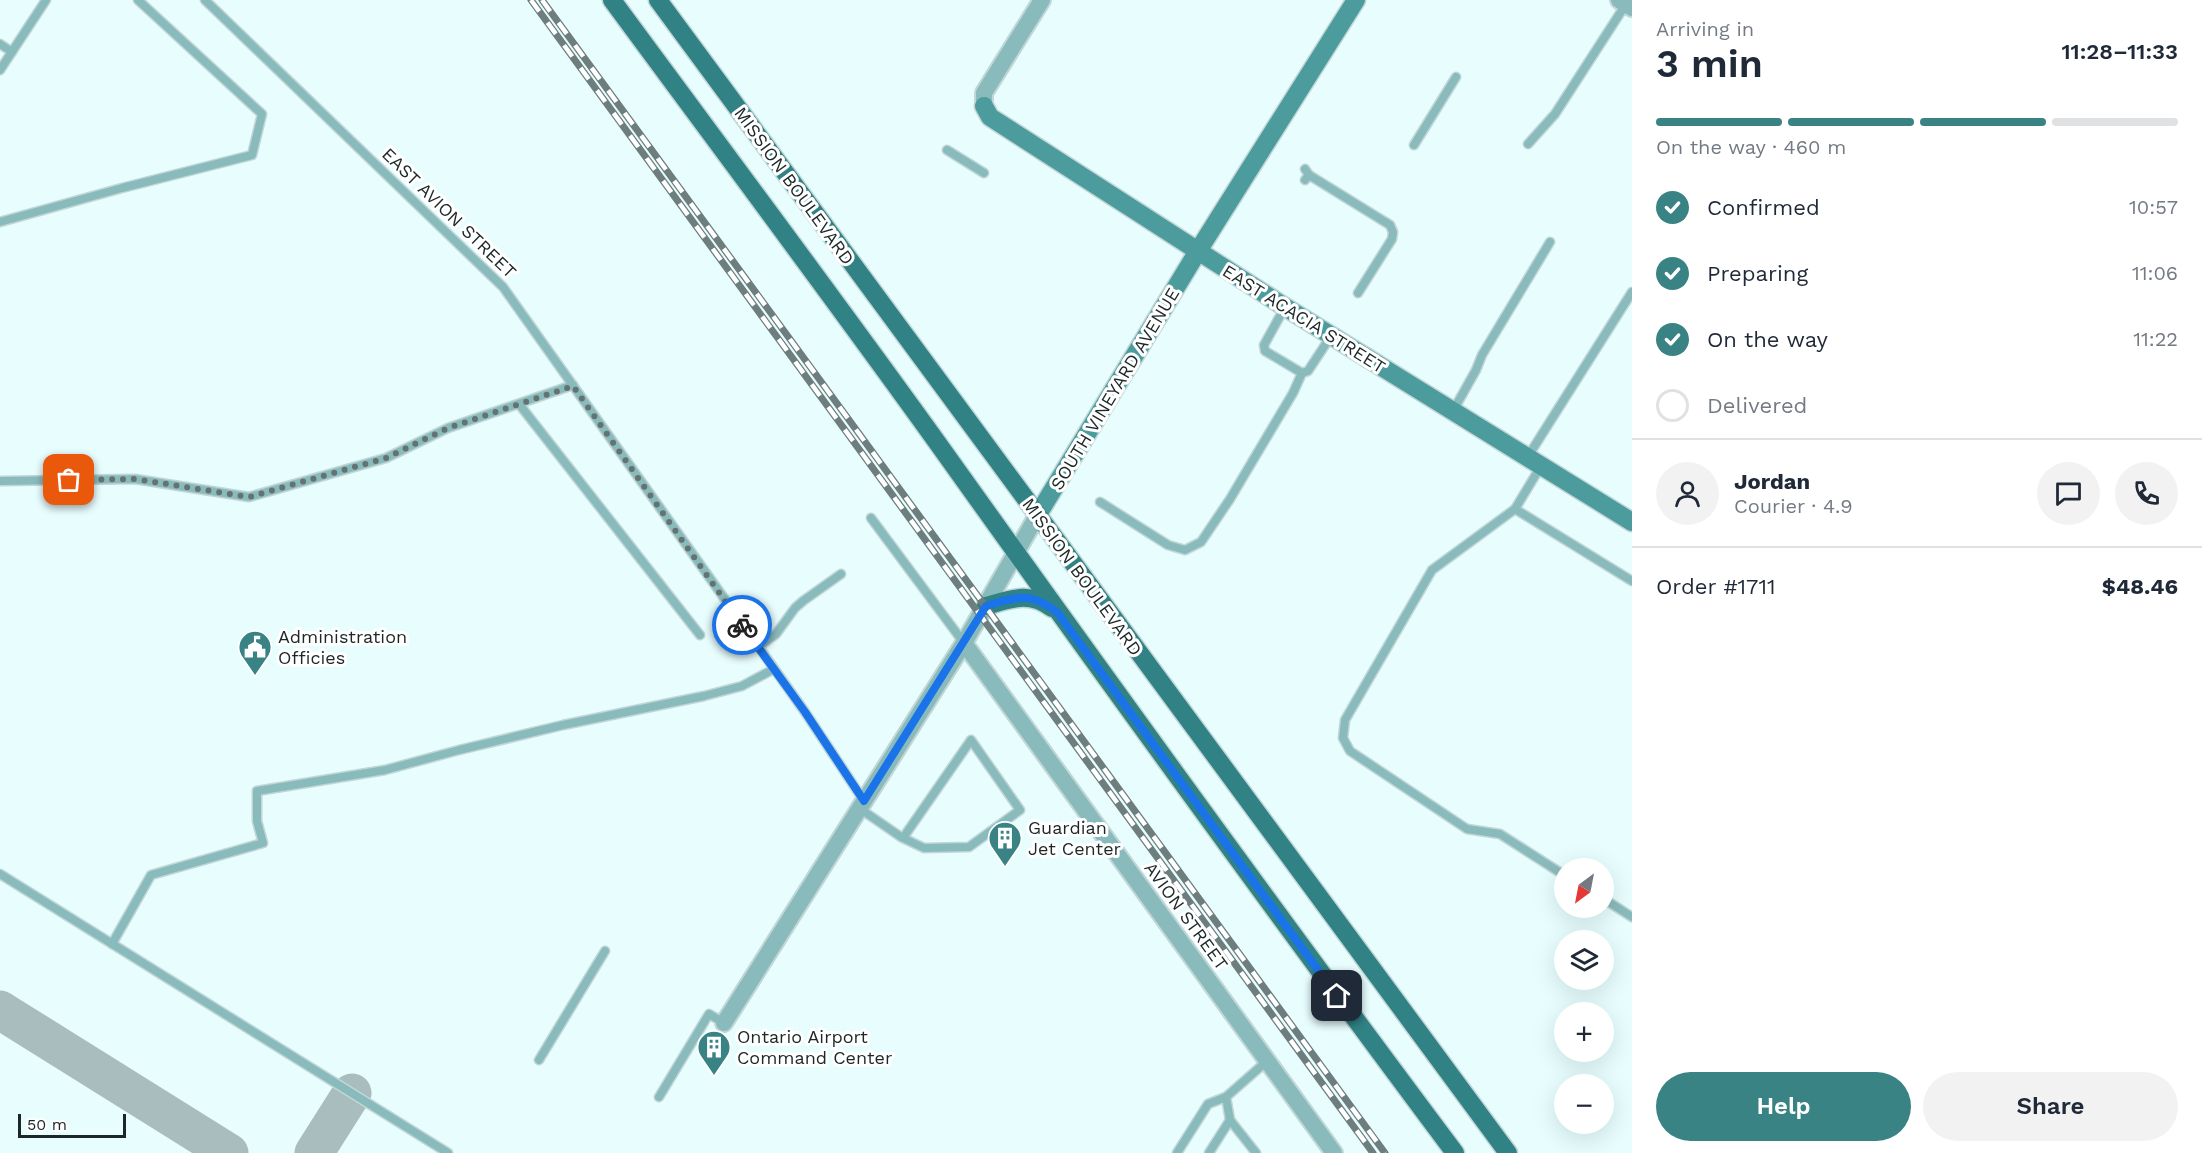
<!DOCTYPE html>
<html lang="en">
<head>
<meta charset="utf-8">
<style>
  :root { --surface:#fff; --page:#f2f2f3; --text:#1f2937; --muted:#747a83; --line:#e0e1e3; --accent:#3a8385 }
  body { margin:0; font-family:"Work Sans",sans-serif; background:var(--page); color:var(--text); height:100vh; display:flex; flex-direction:column; font-size:22px; white-space:nowrap }
  * { box-sizing:border-box; margin:0 }
  p { font-size:20px; color:var(--muted) }
  .icon { flex:none; width:33px; height:33px; fill:none; stroke:currentColor; stroke-width:2; stroke-linecap:round; stroke-linejoin:round }
  .map { position:relative; flex:1; overflow:hidden }
  .details { display:flex; flex-direction:column; background:var(--surface); width:570px }
  .details>* { flex:none }
  .needle { width:39px; rotate:212deg }
  .tools { position:absolute; left:1554px; top:858px; display:grid; gap:12px }
  .tools a { display:grid; place-items:center; width:60px; height:60px; border-radius:50%; background:var(--surface); box-shadow:0 6px 24px #0002; font-size:30px }
  .scale { position:absolute; left:18px; bottom:15px; width:108px; box-sizing:border-box; padding-left:6px; border:3px solid #1d2727; border-top:0; font-size:16px; line-height:21px; white-space:nowrap; color:#1d2727; -webkit-text-stroke:4px #fff; paint-order:stroke }
  .pin { position:absolute; display:grid; place-items:center; width:51px; height:51px; color:#fff; margin:-26px; border-radius:12px; box-shadow:0 3px 9px #0006 }
  .courier { position:absolute; display:grid; place-items:center; width:60px; height:60px; margin:-30px; border:4px solid #1a73e8; border-radius:50%; background:#fff; color:#222; box-shadow:0 2px 8px #0007 }
  .summary em { font-style:normal; font-weight:600 }
  .summary div { display:flex; flex-direction:column-reverse }
  .summary { display:flex; align-items:center; justify-content:space-between; height:102px; padding:0 24px }
  h1 { font-size:39px; font-weight:600; line-height:45px }
  .bar { display:grid; grid-template-columns:repeat(4,1fr); gap:9px 6px; align-content:center; height:72px; padding:0 24px }
  .bar i { height:8px; border-radius:4px; background:var(--line) }
  .bar .selected { background:var(--accent) }
  .bar p { grid-column:span 4 }
  .line { display:flex; align-items:center; gap:15px; padding:0 24px; border-top:2px solid var(--line) }
  .line div { flex:1 }
  .round { display:grid; place-items:center; flex:none; width:63px; height:63px; border-radius:32px; background:var(--page) }
  ol { padding:0 24px; list-style:none }
  li { display:flex; align-items:center; gap:18px; height:66px }
  li p { margin-inline-start:auto }
  li .icon { padding:6px; border-radius:50%; background:var(--accent); color:#fff; stroke-width:4 }
  li:last-child { color:var(--muted) }
  li i { width:33px; height:33px; border:3px solid var(--line); border-radius:50% }
  .primary-button { display:flex; gap:12px; margin-top:auto; padding:12px 24px }
  .primary-button a { flex:1; height:69px; border-radius:36px; background:var(--accent); color:#fff; font-size:24px; font-weight:600; line-height:69px; text-align:center }
  .primary-button a+a { background:var(--page); color:var(--text) }
  main { display:flex; flex:1; min-height:0 }
  .map>svg:first-child { display:block }
  .lines { fill:none; stroke-linecap:round; stroke-linejoin:round }
  .taxiway { stroke:#aabdbe; stroke-width:39 }
  .lane-casing { stroke:#c3d6d7; stroke-width:11 }
  .street-casing { stroke:#c3d6d7; stroke-width:20 }
  .secondary-casing { stroke:#c3d6d7; stroke-width:21 }
  .primary-casing { stroke:#c3d6d7; stroke-width:21 }
  .lane { stroke:#8abbbc; stroke-width:8 }
  .street { stroke:#8abbbc; stroke-width:16 }
  .secondary { stroke:#4c9c9e; stroke-width:18 }
  .primary { stroke:#308285; stroke-width:18 }
  .rail-casing { stroke:#6e7d7d; stroke-width:7 }
  .rail { stroke:#fff; stroke-width:4.5; stroke-dasharray:14; stroke-linecap:butt }
  .done { stroke:#647272; stroke-width:6; stroke-dasharray:0 10.8 }
  .route { stroke:#1a73e8; stroke-width:8 }
  .labels { text-anchor:middle; stroke-width:6; stroke-linejoin:round; paint-order:stroke }
  .street-label { font-size:18px; fill:#1d2727; stroke:#fff }
  .poi-label { font-size:18px; fill:#1d2727; stroke:#fff; text-anchor:start }
</style>
</head>
<body>
<main>
<div class="map">
<svg width="1632" height="1153" viewBox="0 0 1632 1153">
  <rect width="100%" height="100%" fill="#e7fdfe"/>
  <g class="lines">
    <!-- taxiway -->
    <g class="taxiway">
      <path d="M0 1010 229 1153"/>
      <path d="M314 1153 352 1093"/>
    </g>
    <defs>
      <g id="lane">
        <path d="M205 0 503 287 805 712 864 801"/>
        <path d="M0 44 12 52"/>
        <path d="M0 70 46 0"/>
        <path d="M1528 144 1555 114 1626 4"/>
        <path d="M1414 145 1456 77"/>
        <path d="M947 150 984 173"/>
        <path d="M1309 175 1390 225 1393 232 1392 239 1358 293"/>
        <path d="M1305 180 1309 175 1305 169"/>
        <path d="M0 222 122 188 252 155 262 114 138 0"/>
        <path d="M1285 307 1264 345 1265 351 1302 373 1308 371 1331 336"/>
        <path d="M519 404 700 635"/>
        <path d="M1453 411 1476 370 1482 355 1550 242"/>
        <path d="M1527 458 1632 292"/>
        <path d="M1541 466 1515 509 1432 570 1345 720 1343 738 1350 751 1467 829 1500 834 1564 875"/>
        <path d="M0 481 135 479 249 497 386 458 448 428 573 385"/>
        <path d="M1100 502 1168 545 1185 550 1201 542 1230 499 1293 393 1302 373"/>
        <path d="M1515 509 1632 581"/>
        <path d="M871 518 964 643"/>
        <path d="M758 647 776 634 795 608 803 601 841 574"/>
        <path d="M859 808 901 837 903 838 924 848 969 847 1020 810 971 740 903 838"/>
        <path d="M0 874 448 1153"/>
        <path d="M1604 899 1632 917"/>
        <path d="M112 944 151 875 263 843 257 821V791L385 770 459 750 563 725 704 696 742 686 774 669"/>
        <path d="M539 1060 605 951"/>
        <path d="M659 1097 709 1014 724 1023"/>
        <path d="M1226 1097 1230 1120 1256 1153"/>
        <path d="M1177 1153 1208 1104 1226 1097 1267 1061"/>
        <path d="M1209 1153 1230 1120"/>
      </g>
      <g id="street">
        <path d="M1619 0 1632 8"/>
        <path d="M984 106V93L1042 0"/>
        <path d="M964 643 1334 1153"/>
        <path d="M724 1023 964 643 1037 516"/>
      </g>
      <g id="secondary">
        <path d="M984 106 990 117 1285 307 1632 522"/>
        <path d="M1037 516 1198 251 1356 0"/>
      </g>
      <g id="primary">
        <path d="M612 0C721 148 832 296 939 445 1109 683 1280 919 1455 1153"/>
        <path d="M658 0 1508 1153"/>
        <path d="M986 606C1011 599 1029 591 1052 608"/>
      </g>
    </defs>
    <!-- lane casing -->
    <use href="#lane" class="lane-casing"/>
    <!-- street casing -->
    <use href="#street" class="street-casing"/>
    <!-- secondary casing -->
    <use href="#secondary" class="secondary-casing"/>
    <!-- primary casing -->
    <use href="#primary" class="primary-casing"/>
    <!-- lane -->
    <use href="#lane" class="lane"/>
    <!-- street -->
    <use href="#street" class="street"/>
    <!-- secondary -->
    <use href="#secondary" class="secondary"/>
    <!-- primary -->
    <use href="#primary" class="primary"/>
    <defs>
      <g id="rail">
        <path d="M531 0 1373 1153"/>
        <path d="M542 0 1385 1153"/>
      </g>
    </defs>
    <!-- rail casing -->
    <use href="#rail" class="rail-casing"/>
    <!-- rail -->
    <use href="#rail" class="rail"/>
  </g>
  <g class="lines">
    <!-- done -->
    <path class="done" d="M69 480 135 479 249 497 386 458 448 428 573 386 742 625"/>
    <!-- route -->
    <path class="route" d="M742 625 805 712 864 801 986 606C1017 597 1029 591 1057 612L1337 996"/>
  </g>
  <!-- icons -->
  <defs>
    <symbol id="civic-pin" viewBox="-11 -11 22 30"><path d="M0 17L-7.5 6A9.5 9.5 0 1 1 7.5 6Z" fill="#3a8385" stroke="#fff"/><path d="M-.6-6.5H3V-4.5H.6V-3L4-1V1h2V6H-6V1h2V-1L-.6-3ZM-1.2 2.5V6h2.4V2.5Z" fill="#fff"/></symbol>
    <symbol id="building-pin" viewBox="-11 -11 22 30"><path d="M0 17L-7.5 6A9.5 9.5 0 1 1 7.5 6Z" fill="#3a8385" stroke="#fff"/><path d="M-4-6H4V6H1V3H-1V6H-4ZM-2.5-4.3h1.7v1.8h-1.7ZM.8-4.3h1.7v1.8H.8ZM-2.5-1h1.7V.8h-1.7ZM.8-1h1.7V.8H.8Z" fill="#fff"/></symbol>
  </defs>
  <g fill-rule="evenodd">
    <use href="#civic-pin" x="236" y="628" width="38" height="52"/>
    <use href="#building-pin" x="986" y="819" width="38" height="52"/>
    <use href="#building-pin" x="695" y="1028" width="38" height="52"/>
  </g>
  <g class="labels">
    <!-- street labels -->
    <g class="street-label">
      <text transform="translate(794 186) rotate(54)" y="6">MISSION BOULEVARD</text>
      <text transform="translate(449 213) rotate(44)" y="6">EAST AVION STREET</text>
      <text transform="translate(1304 319) rotate(32)" y="6">EAST ACACIA STREET</text>
      <text transform="translate(1115 389) rotate(-59)" y="6">SOUTH VINEYARD AVENUE</text>
      <text transform="translate(1082 577) rotate(54)" y="6">MISSION BOULEVARD</text>
      <text transform="translate(1186 916) rotate(54)" y="6">AVION STREET</text>
    </g>
    <!-- poi labels -->
    <g class="poi-label">
      <text x="278" y="643">Administration<tspan x="278" dy="21">Officies</tspan></text>
      <text x="1028" y="834">Guardian<tspan x="1028" dy="21">Jet Center</tspan></text>
      <text x="737" y="1043">Ontario Airport<tspan x="737" dy="21">Command Center</tspan></text>
    </g>
  </g>
</svg>
<div class="tools">
<a><svg class="needle" viewBox="-14 -14 28 28"><path d="M0-13l5 13h-10z" fill="#e53935"/><path d="M0 13l5-13h-10z" fill="#747a83"/></svg></a>
<a><svg class="icon" aria-label="layers" viewBox="0 0 24 24"><path d="M12 4l9 5-9 5-9-5zM3 14l9 5 9-5"/></svg></a>
<a>+</a>
<a>−</a>
</div>
<div class="scale">50 m</div>
<div class="pin" style="left:69px;top:480px;background:#ea580c"><svg class="icon" aria-label="bag" viewBox="0 0 24 24"><path d="M5 8h14l-1 12H6zM9 8a3 3 0 0 1 6 0"/></svg></div>
<div class="pin" style="left:1337px;top:996px;background:#1f2937"><svg class="icon" aria-label="home" viewBox="0 0 24 24"><path d="M3 11l9-7 9 7M6 9v11h12V9"/></svg></div>
<div class="courier" style="left:742px;top:625px"><svg class="icon" aria-label="bike" viewBox="0 0 24 24"><circle cx="6" cy="16" r="4"/><circle cx="18" cy="16" r="4"/><path d="M6 16l4-8h5l3 8M10 8l3 8H6M13 5h3"/></svg></div>
</div>
<section class="details">
<div class="summary"><div><h1>3 min</h1><p>Arriving in</p></div><em>11:28–11:33</em></div>
<div class="bar"><i class="selected"></i><i class="selected"></i><i class="selected"></i><i></i><p>On the way · 460 m</p></div>
<ol>
<li><svg class="icon" aria-label="check" viewBox="0 0 24 24"><path d="M5 12l5 5 9-10"/></svg>Confirmed<p>10:57</p></li>
<li><svg class="icon" aria-label="check" viewBox="0 0 24 24"><path d="M5 12l5 5 9-10"/></svg>Preparing<p>11:06</p></li>
<li><svg class="icon" aria-label="check" viewBox="0 0 24 24"><path d="M5 12l5 5 9-10"/></svg>On the way<p>11:22</p></li>
<li><i></i>Delivered</li>
</ol>
<div class="line" style="height:108px"><a class="round"><svg class="icon" aria-label="person" viewBox="0 0 24 24"><circle cx="12" cy="8" r="4"/><path d="M4 21q1-7 8-7t8 7"/></svg></a><div><b>Jordan</b><p>Courier · 4.9</p></div><a class="round"><svg class="icon" aria-label="chat" viewBox="0 0 24 24"><path d="M4 5h16v11H9l-5 4z"/></svg></a><a class="round"><svg class="icon" aria-label="phone" viewBox="0 0 24 24"><path d="M5 4h4l2 5-3 2q2 4 5 5l2-3 5 2v4C11 20 4 13 5 4z"/></svg></a></div>
<div class="line" style="height:78px"><div>Order #1711</div><b>$48.46</b></div>
<div class="primary-button"><a>Help</a><a>Share</a></div>
</section>
</main>
</body>
</html>
